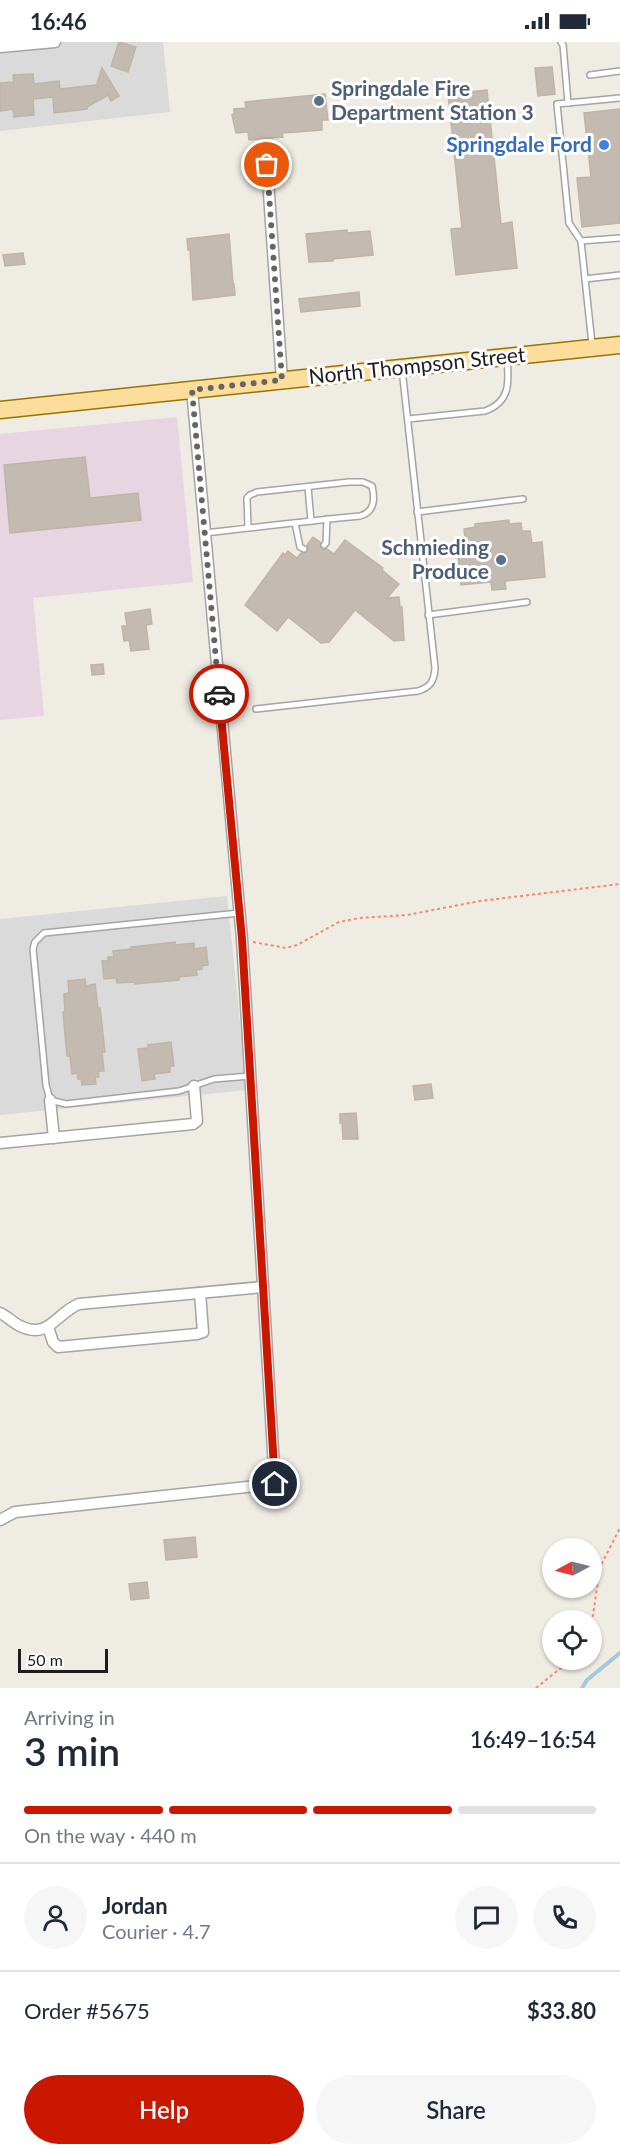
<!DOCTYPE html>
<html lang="en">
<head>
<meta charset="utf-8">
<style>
  :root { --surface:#fff; --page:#f6f6f7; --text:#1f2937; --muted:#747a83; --line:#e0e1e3; --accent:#ca1800 }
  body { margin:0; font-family:Lato,sans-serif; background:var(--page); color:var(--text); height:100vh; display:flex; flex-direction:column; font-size:22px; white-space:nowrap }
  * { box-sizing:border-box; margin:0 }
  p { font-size:20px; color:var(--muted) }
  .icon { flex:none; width:33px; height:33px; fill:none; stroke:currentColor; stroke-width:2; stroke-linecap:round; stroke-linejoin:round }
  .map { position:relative; height:1646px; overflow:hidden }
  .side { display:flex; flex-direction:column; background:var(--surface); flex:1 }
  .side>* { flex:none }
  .needle { width:39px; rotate:263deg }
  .fabs { position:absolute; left:542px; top:1496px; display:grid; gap:12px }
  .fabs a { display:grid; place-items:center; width:60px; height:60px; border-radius:50%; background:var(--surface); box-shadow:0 2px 4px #0004; font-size:30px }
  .scale { position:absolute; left:18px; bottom:15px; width:90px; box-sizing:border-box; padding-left:6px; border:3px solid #1d1d1d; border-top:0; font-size:16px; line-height:21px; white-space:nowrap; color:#1d1d1d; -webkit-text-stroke:4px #fff; paint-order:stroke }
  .pin { position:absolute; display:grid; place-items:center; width:51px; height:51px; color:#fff; margin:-26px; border:3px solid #fff; border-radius:50%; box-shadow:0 2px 6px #0007 }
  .courier { position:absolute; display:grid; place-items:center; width:60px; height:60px; margin:-30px; border:4px solid #ca1800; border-radius:50%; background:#fff; color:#222; box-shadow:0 2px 8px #0007 }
  .summary em { font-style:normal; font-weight:600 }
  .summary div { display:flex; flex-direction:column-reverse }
  .summary { display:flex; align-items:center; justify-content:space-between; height:102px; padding:0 24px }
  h1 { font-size:39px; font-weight:600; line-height:45px }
  .bar { display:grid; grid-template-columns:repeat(4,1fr); gap:9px 6px; align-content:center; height:72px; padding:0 24px }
  .bar i { height:8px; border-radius:4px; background:var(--line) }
  .bar .selected { background:var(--accent) }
  .bar p { grid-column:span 4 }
  .line { display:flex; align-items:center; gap:15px; padding:0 24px; border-top:2px solid var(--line) }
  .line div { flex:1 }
  .round { display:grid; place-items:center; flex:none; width:63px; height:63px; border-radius:32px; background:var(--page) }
  .button { display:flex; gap:12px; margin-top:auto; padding:12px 24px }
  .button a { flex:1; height:69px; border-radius:36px; background:var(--accent); color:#fff; font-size:24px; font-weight:600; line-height:69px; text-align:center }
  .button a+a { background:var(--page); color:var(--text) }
  .status { display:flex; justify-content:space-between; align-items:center; height:42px; padding:0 30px; background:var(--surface); direction:ltr }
  .status svg { height:16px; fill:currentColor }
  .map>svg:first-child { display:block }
  .residential { fill:#dbdada }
  .industrial { fill:#e7d5e2 }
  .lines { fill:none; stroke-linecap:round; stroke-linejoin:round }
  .stream { stroke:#a3c9dc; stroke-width:4 }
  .building { fill:#c3bbb2; stroke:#c0b4a5; stroke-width:1.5 }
  .service-casing { stroke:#a4a4a4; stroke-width:8 }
  .minor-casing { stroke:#a4a4a4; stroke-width:13 }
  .primary-casing { stroke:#967600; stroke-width:19 }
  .path { stroke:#f98869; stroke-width:2; stroke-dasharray:3 3; stroke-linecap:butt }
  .service { stroke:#fff; stroke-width:5 }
  .minor { stroke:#fff; stroke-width:10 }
  .primary { stroke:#fcdd9b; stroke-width:16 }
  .done { stroke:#666562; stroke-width:6; stroke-dasharray:0 10.8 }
  .route { stroke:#ca1800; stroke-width:8 }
  .service-dot { fill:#5c6f8a; stroke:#fff; stroke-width:2 }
  .shop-dot { fill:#3f7fe0; stroke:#fff; stroke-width:2 }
  .labels { text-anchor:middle; stroke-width:6; stroke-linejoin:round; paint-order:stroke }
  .service-label { font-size:21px; font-weight:bold; fill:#4e5e75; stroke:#fff; text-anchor:start }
  .shop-label { font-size:21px; font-weight:bold; fill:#366cbe; stroke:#fff; text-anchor:end }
  .street-label { font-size:21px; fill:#1d1d1d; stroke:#fff }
</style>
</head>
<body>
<div class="status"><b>16:46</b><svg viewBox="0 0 49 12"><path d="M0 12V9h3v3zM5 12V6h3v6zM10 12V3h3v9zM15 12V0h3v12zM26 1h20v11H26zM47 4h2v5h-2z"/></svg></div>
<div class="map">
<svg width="620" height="1646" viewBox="0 0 620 1646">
  <rect width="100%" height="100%" fill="#eeece3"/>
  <!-- residential -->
  <g class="residential">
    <path d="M0 0H163L170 70 0 89Z"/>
    <path d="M227 854 247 1048 0 1073V877Z"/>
  </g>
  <!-- industrial -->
  <path class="industrial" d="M177 375 193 540 33 556 44 674 0 678V392Z"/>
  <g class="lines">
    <!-- stream -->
    <path class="stream" d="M582 1646 587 1638 620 1611"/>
  </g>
  <!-- building -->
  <g class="building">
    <path d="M119 0 136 5 128 30 111 24Z"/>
    <path d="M552 25 555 52 538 54 535 26Z"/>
    <path d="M102 26 119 54 111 59 108 53 87 65V67L54 71 53 55 33 57 34 73 14 75 13 67 0 69V41L14 40 13 33 33 32 34 42 59 39 60 47 95 43 96 45Z"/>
    <path d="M487 48 501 182 512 180 517 226 456 233 451 187 462 186 448 52Z"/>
    <path d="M325 52 328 78H322V88L282 91 283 95 249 98 248 90 236 91 232 73 234 72V67L246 66 245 60Z"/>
    <path d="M620 67V181L582 185 577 136 591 135 584 71Z"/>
    <path d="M347 188V191L370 189 373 213 333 217V219L309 220 306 192Z"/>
    <path d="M229 192 233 242H234L235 253 193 258 190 207 188 208 187 197Z"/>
    <path d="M23 211 25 222 5 224 3 213Z"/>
    <path d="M359 250 360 264 301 270 299 257Z"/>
    <path d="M85 415 90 456 138 451 141 478 10 491 4 423Z"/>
    <path d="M509 478V482L521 481 522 489H530L532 501 542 500 545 535 505 539 506 547 492 548 491 540 461 543 456 496 465 495 464 487 475 485V482Z"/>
    <path d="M313 495 320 500 321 507H327L334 512 345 498 383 526 382 528 399 542 387 556 399 555 400 565H402L404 598 394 599 355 568 329 600 321 601 288 575 277 589 245 563 283 511 285 513 288 509 297 516 301 511H306L309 507 307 503Z"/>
    <path d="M150 567 152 582 146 583 149 607 131 609 129 598 124 599 122 584H127L125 571Z"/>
    <path d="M103 622 104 632 92 633 91 623Z"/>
    <path d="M175 900V903L194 901V907L206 905 208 923 202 924V927L196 928 197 933 179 935V938L135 942V940L117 941 116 936 104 937 102 919H108V915H114L113 909 132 907 131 905Z"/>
    <path d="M85 937 86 944 95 942 98 966H100L105 1010H102L104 1029H98L99 1035H95L96 1042 82 1043 81 1037H78L77 1031 72 1032 70 1014H67L63 970H65L64 952 69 951 68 939Z"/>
    <path d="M171 1000 174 1024H170V1030L154 1032 155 1037 142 1039 138 1007 148 1006V1003Z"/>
    <path d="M431 1042 433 1056 415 1058 413 1044Z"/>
    <path d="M356 1071 358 1097H343L342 1081H340V1072Z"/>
    <path d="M195 1495 197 1515 166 1518 164 1498Z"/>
    <path d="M147 1540 149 1556 131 1558 129 1542Z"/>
  </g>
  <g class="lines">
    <defs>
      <g id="service">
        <path d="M561 0 563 3 568 61"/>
        <path d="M590 33 620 29"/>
        <path d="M581 199 569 181 557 62 620 56"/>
        <path d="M585 237 620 233"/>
        <path d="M592 302 581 199 620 196"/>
        <path d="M408 377 485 369C511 360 509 339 507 316"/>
        <path d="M308 445 311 479"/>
        <path d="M417 470 523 457"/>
        <path d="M295 481 300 505 304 507"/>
        <path d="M205 491C257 485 309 479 360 474 375 470 375 457 372 444L363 440H349L257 450 250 453 247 456 248 486"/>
        <path d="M324 503 326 501 327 477"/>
        <path d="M428 573 527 560"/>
        <path d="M256 667 418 649C431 645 434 639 435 626L402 327"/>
        <path d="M239 871 44 891 35 900 33 907 46 1043 50 1058 66 1062 179 1049 214 1037 250 1034"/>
      </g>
      <g id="minor">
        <path d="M0 5 55 0"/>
        <path d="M267 123 282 338"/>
        <path d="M50 1058 54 1096"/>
        <path d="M0 1101 193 1082 197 1079 194 1044"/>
        <path d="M0 1271C7 1274 12 1280 20 1284 49 1298 56 1271 79 1262L263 1245"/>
        <path d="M48 1285 53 1300 58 1305 197 1292 203 1290 200 1251"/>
        <path d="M0 1478 15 1470 275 1442 242 897 192 348"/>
      </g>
      <path id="primary" d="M0 368 620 303"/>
    </defs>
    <!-- service casing -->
    <use href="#service" class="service-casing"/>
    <!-- minor casing -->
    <use href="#minor" class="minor-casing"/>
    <!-- primary casing -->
    <use href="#primary" class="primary-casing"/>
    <!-- path -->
    <g class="path">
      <path d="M253 900 286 906 297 903 339 880 359 876 407 873 480 859 620 842"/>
      <path d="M591 1587 600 1525 620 1486"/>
      <path d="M536 1646 572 1617"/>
    </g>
    <!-- service -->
    <use href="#service" class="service"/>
    <!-- minor -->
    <use href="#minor" class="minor"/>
    <!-- primary -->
    <use href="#primary" class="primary"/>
  </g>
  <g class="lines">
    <!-- done -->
    <path class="done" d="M219 652 192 348 282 338 267 123"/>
    <!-- route -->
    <path class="route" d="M219 652 242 897 275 1442"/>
  </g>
  <!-- markers -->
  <g class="service-dot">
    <circle cx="319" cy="59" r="6"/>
    <circle cx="501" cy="518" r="6"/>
  </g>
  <circle class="shop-dot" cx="604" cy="103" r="6"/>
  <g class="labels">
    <!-- service labels -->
    <g class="service-label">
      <text x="331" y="54">Springdale Fire<tspan x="331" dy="24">Department Station 3</tspan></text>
      <text x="489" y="513" text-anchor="end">Schmieding<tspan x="489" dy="24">Produce</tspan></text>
    </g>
    <!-- shop labels -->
    <g class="shop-label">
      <text x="592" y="110">Springdale Ford</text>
    </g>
    <!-- street labels -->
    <g class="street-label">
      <text transform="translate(417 324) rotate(-6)" y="7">North Thompson Street</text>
    </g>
  </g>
</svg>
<div class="fabs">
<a><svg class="needle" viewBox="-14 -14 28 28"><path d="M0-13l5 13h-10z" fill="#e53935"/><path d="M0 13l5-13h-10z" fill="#747a83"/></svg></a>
<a><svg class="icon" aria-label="locate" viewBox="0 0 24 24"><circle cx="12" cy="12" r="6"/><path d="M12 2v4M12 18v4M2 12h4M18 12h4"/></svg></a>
</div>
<div class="scale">50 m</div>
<div class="pin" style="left:267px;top:123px;background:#ea580c"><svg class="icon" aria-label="bag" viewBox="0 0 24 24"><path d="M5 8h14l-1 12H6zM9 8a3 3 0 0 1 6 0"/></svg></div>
<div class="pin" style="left:275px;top:1442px;background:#1f2937"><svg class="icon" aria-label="home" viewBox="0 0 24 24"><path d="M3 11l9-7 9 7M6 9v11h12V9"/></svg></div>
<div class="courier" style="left:219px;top:652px"><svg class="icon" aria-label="car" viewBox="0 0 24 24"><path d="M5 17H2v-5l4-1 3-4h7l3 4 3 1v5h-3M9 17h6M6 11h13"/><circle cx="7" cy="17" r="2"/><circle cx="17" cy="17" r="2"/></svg></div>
</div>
<section class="side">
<div class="summary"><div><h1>3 min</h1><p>Arriving in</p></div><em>16:49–16:54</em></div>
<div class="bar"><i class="selected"></i><i class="selected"></i><i class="selected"></i><i></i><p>On the way · 440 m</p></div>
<div class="line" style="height:108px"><a class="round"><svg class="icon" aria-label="person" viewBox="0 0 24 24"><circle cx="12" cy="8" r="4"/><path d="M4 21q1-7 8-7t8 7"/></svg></a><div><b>Jordan</b><p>Courier · 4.7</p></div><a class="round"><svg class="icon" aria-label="chat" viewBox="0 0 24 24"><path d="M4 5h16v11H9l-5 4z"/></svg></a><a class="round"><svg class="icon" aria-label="phone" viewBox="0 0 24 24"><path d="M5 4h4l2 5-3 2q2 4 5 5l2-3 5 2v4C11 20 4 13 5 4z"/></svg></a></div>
<div class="line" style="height:78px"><div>Order #5675</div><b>$33.80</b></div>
<div class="button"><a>Help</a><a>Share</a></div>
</section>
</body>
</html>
